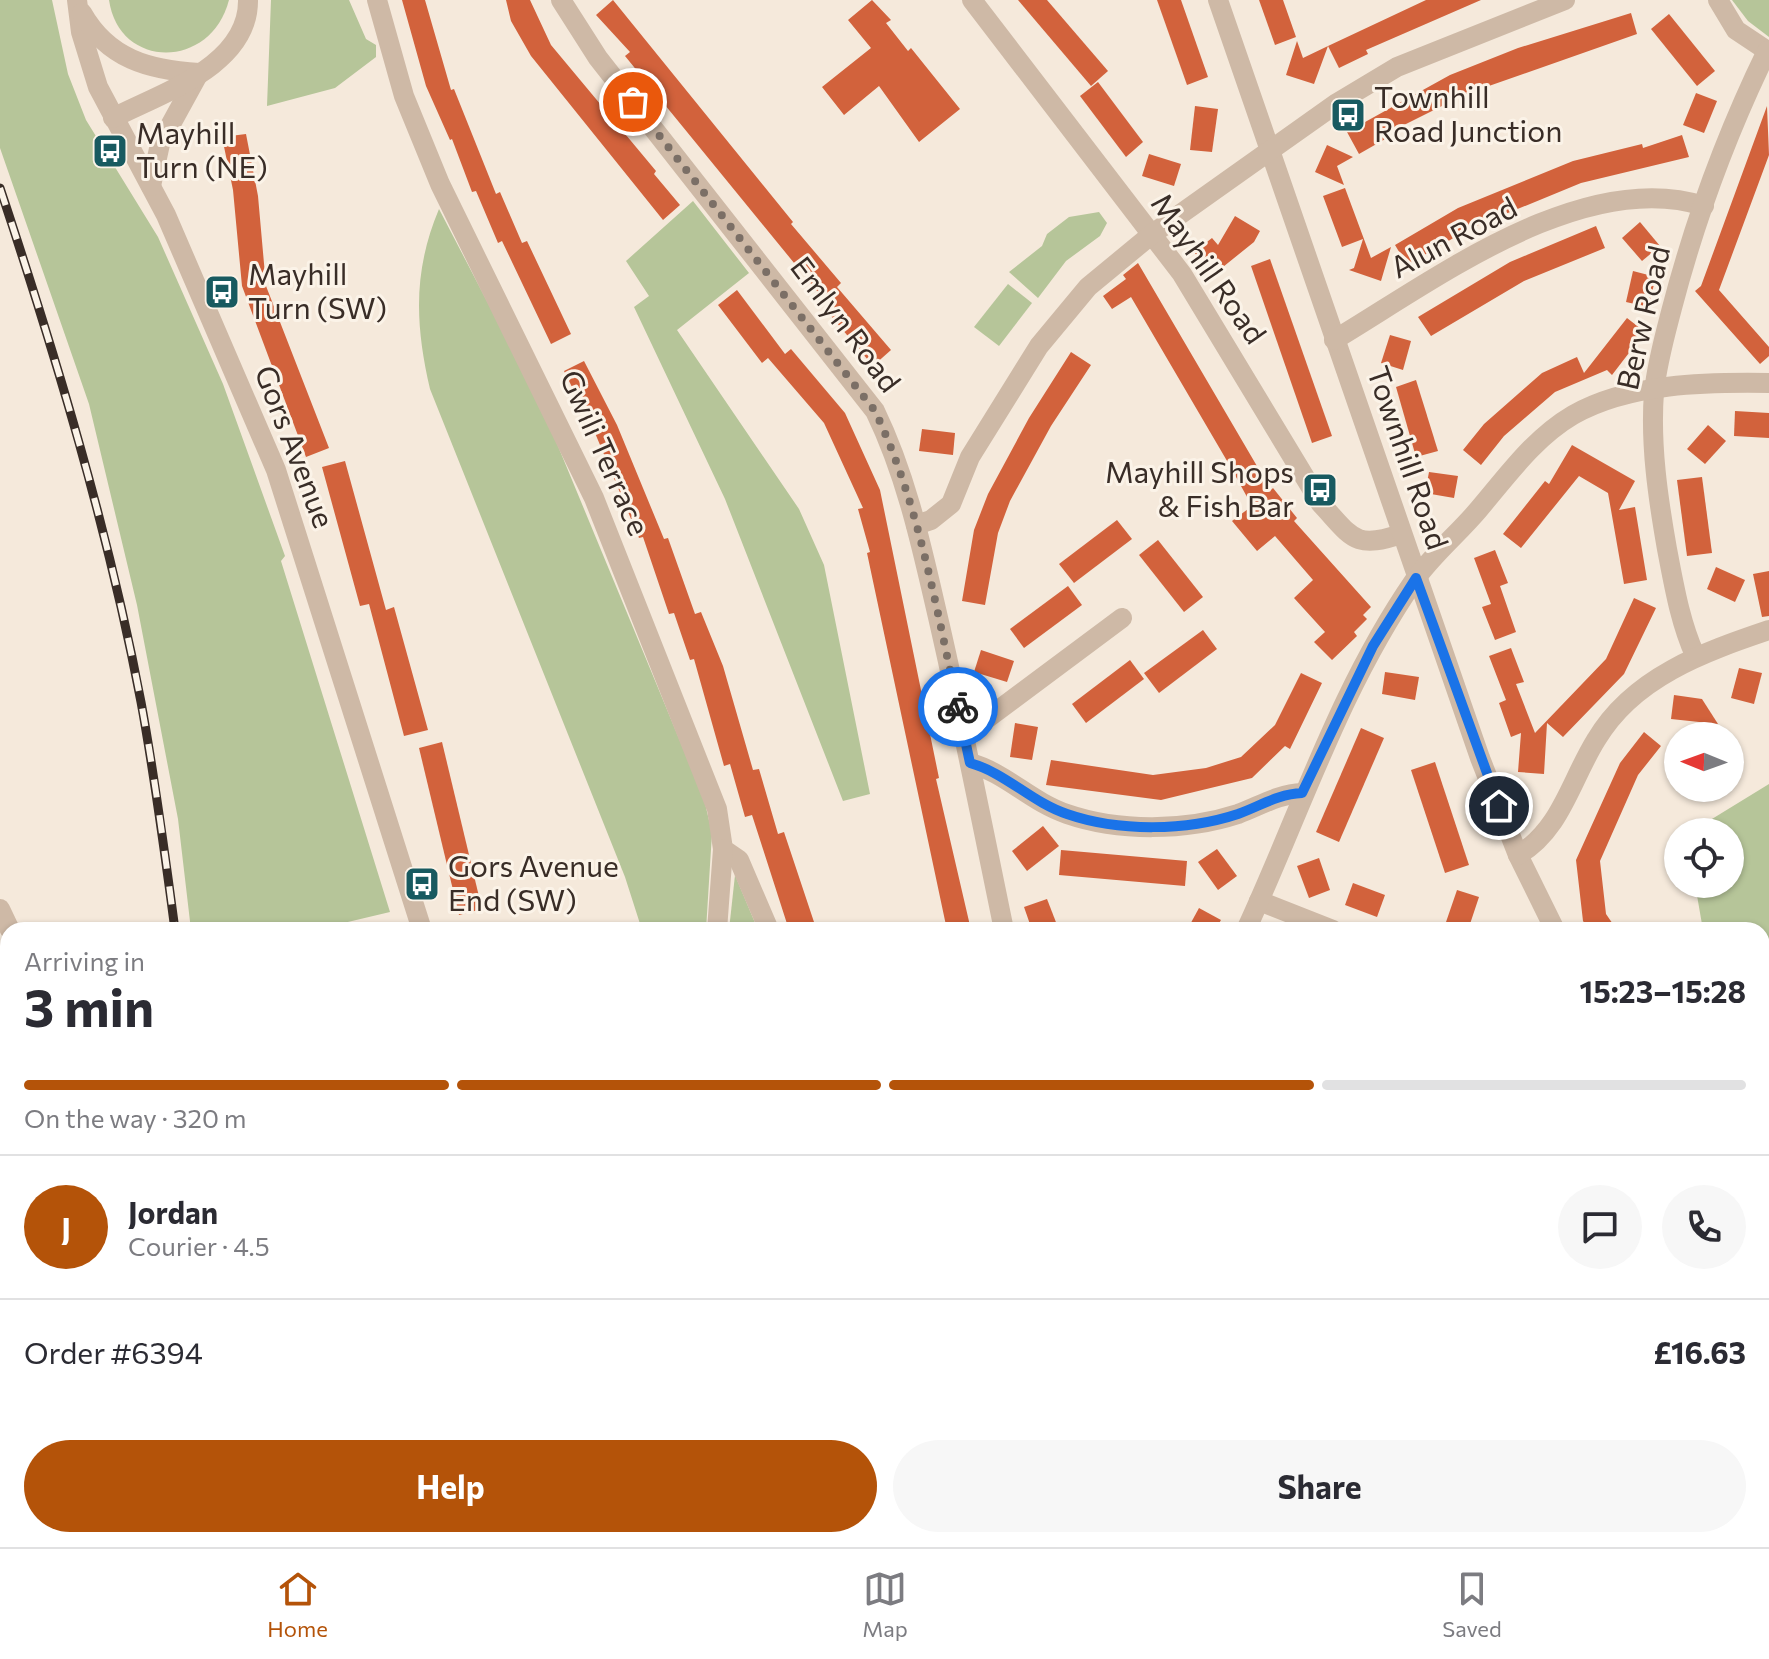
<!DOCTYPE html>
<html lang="en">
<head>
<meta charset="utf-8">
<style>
  :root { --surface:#fff; --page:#f7f7f7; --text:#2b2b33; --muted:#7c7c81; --line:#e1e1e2; --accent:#b45309 }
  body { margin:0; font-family:Commissioner,sans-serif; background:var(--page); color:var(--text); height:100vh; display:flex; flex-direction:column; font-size:30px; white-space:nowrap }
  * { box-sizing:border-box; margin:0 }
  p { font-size:26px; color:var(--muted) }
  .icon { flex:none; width:44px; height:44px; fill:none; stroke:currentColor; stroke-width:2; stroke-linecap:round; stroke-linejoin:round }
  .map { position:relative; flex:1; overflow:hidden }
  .panel { position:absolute; left:0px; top:922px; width:1770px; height:626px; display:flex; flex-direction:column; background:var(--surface); border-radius:24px 24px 0 0; box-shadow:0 2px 6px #0004 }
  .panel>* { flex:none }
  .needle { width:52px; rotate:271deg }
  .fabs { position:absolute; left:1664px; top:722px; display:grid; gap:16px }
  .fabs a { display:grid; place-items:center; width:80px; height:80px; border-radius:50%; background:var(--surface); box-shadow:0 2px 6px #0004; font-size:40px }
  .pin { position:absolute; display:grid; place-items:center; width:68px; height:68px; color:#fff; margin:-34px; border:4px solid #fff; border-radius:50%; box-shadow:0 2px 8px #0007 }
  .courier { position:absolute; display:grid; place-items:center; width:80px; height:80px; margin:-40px; border:6px solid #1a73e8; border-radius:50%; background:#fff; color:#222; box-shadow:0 2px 10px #0007 }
  .headline em { font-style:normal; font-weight:700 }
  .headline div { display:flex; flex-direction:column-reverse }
  .headline { display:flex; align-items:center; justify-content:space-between; height:136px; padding:0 24px }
  h1 { font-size:52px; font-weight:700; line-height:60px }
  .bar { display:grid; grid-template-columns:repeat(4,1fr); gap:12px 8px; align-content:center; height:96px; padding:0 24px }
  .bar i { height:10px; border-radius:6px; background:var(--line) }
  .bar .on { background:var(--accent) }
  .bar p { grid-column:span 4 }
  .line { display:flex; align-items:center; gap:20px; padding:0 24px; border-top:2px solid var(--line) }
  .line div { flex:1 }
  .round { display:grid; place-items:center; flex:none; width:84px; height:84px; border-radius:42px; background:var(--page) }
  .action { display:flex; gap:16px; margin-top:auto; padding:16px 24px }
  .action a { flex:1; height:92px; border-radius:48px; background:var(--accent); color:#fff; font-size:32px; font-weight:700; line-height:92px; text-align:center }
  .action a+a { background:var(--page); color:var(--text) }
  .menu { display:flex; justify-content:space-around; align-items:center; height:112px; border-top:2px solid var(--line); background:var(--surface); font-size:22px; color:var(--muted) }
  .menu a { display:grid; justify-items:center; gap:4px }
  .menu .on { color:var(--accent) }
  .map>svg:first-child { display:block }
  .green { fill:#b6c599 }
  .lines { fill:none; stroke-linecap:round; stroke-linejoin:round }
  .stream { stroke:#77b1b5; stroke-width:6 }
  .building { fill:#d2623c }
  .minor { stroke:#ceb9a6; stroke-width:20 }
  .rail-casing { stroke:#392d27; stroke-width:9 }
  .rail { stroke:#fbf3e8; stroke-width:6; stroke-dasharray:18; stroke-linecap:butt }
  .done { stroke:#7b6f66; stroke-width:8; stroke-dasharray:0 14.4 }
  .route { stroke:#1a73e8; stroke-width:10 }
  .labels { text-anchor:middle; stroke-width:6; stroke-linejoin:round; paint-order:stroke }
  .poi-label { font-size:30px; fill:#392d27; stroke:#fbf3e8; text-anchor:start }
  .street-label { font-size:30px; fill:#392d27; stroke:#fbf3e8 }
</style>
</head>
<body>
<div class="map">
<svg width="1769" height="1547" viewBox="0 0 1769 1547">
  <rect width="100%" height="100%" fill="#f5e9db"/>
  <!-- green -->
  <g class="green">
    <path d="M0 0H52L68 74 86 120 158 237 223 384 285 556 281 561 390 912 314 930H191L178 819 137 605 89 404 0 148Z"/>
    <path d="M109 0H229C211 70 119 70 109 0Z"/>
    <path d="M271 0H349L366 39 376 45V57L335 88 267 106Z"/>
    <path d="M1732 0H1769V37L1748 21Z"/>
    <path d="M693 201 749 273 677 330 799 509 824 565 870 794 843 801 725 499 634 307 649 296 626 261Z"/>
    <path d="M439 209 541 405 704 799 712 833 706 930H642L625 877 430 389C415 324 413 271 439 209Z"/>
    <path d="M1099 212 1107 223 1100 236 1066 261 1038 298 1009 272 1042 246 1047 234 1069 217Z"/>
    <path d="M1008 284 1032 303 999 346 974 327Z"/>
    <path d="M1769 784V1017L1762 1011V930H1703L1695 884H1730V832L1694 830Z"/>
    <path d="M735 875 758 930H729Z"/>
    <path d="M0 959 8 983V1073L0 1066Z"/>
    <path d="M0 1112 8 1114V1164L0 1149Z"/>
    <path d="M1762 1214 1769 1225V1327L1762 1332Z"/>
    <path d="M8 1222V1540H65L64 1547H0V1265Z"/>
    <path d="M211 1540H536L538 1547H210Z"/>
    <path d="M717 1540H1457L1446 1547H711Z"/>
  </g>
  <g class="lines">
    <!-- stream -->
    <g class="stream">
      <path d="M0 984 8 1011"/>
      <path d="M53 1540V1547"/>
    </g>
  </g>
  <!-- building -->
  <g class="building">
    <path d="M402 0H425L451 90 454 89 496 194 500 192 522 243 527 241 571 334 551 344 502 241 498 243 476 191 472 192 452 139 450 140 426 86Z"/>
    <path d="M506 0H530L551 45 656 171 654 174 680 205 663 220 531 56 511 21Z"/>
    <path d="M613 0 793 222 791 224 841 283 837 287 891 350 873 366 826 310 830 307 625 56 630 52 596 15Z"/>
    <path d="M872 0 891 20 886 23 908 51 911 48 960 109 919 142 879 86 844 115 822 87 871 48 848 20Z"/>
    <path d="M1018 0H1047L1108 71 1091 86Z"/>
    <path d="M1157 0H1181L1208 77 1187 85Z"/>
    <path d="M1259 0H1283L1296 37 1275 45Z"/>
    <path d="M1426 0H1481L1366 50 1368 54 1339 68 1328 46Z"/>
    <path d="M1631 13 1637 34 1466 94 1386 134 1387 138 1359 154 1347 132 1450 75 1518 48Z"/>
    <path d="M1669 14 1715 71 1697 86 1651 29Z"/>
    <path d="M1297 41 1303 58 1328 46 1314 84 1286 75Z"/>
    <path d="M1098 82 1143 142 1126 157 1080 96Z"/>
    <path d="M1696 93 1717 101 1704 133 1683 125Z"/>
    <path d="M1195 106 1218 109 1212 152 1190 150Z"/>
    <path d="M1767 106 1769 155 1719 290 1769 347V356L1760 364 1695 291 1701 286Z"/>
    <path d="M246 134 258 196 266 286 329 448 306 457 242 286 233 190 222 137Z"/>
    <path d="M1682 135 1689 157 1581 183 1469 229 1407 265 1395 245 1458 208 1573 161 1642 144 1643 148Z"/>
    <path d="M1327 145 1353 157 1337 166 1344 185 1315 172Z"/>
    <path d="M1149 154 1181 164 1174 186 1142 176Z"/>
    <path d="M1345 188 1371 258 1391 247 1381 281 1349 270 1354 268 1363 239 1342 247 1323 196Z"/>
    <path d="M1235 216 1260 231 1254 242 1213 275 1194 252 1212 238 1218 245Z"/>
    <path d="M1640 222 1660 246 1642 261 1622 238Z"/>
    <path d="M1596 226 1605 248 1524 281 1431 336 1418 317 1510 262Z"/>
    <path d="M1270 259 1332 436 1312 443 1251 266Z"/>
    <path d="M1138 263 1271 490 1273 488 1297 518 1294 521 1371 607 1363 615 1367 619 1354 632 1357 636 1332 660 1314 642 1325 632 1294 598 1313 580 1275 536 1257 551 1232 521 1252 506 1230 466 1131 297 1112 309 1103 296 1126 279 1123 275Z"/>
    <path d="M1633 271 1656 277 1648 307 1626 302Z"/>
    <path d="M737 290 785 354 791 349 845 413 880 490 939 778 936 779 971 930H947L867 553 870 552 858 509 863 508 824 423 768 358 762 363 718 305Z"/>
    <path d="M1627 318 1645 332 1612 375 1607 370 1555 392 1504 436 1481 465 1463 450 1484 424 1542 373 1577 357 1584 373Z"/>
    <path d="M1390 335 1411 341 1403 370 1381 363Z"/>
    <path d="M1071 352 1091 365 1051 426 1010 501 998 533 985 605 962 601 974 530 988 494 1029 418Z"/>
    <path d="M584 361 617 425 664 539 668 538 695 614 701 612 723 666 753 770 759 769 778 834 784 832 815 925 789 930 752 815 745 817 730 764 724 766 694 659 690 660 674 613 669 614 643 537 639 538 595 433 564 371Z"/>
    <path d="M1416 380 1438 451 1416 457 1396 387Z"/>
    <path d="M1735 411 1769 413V438L1734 436Z"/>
    <path d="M1708 425 1726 441 1705 464 1687 449Z"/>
    <path d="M922 429 955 433 953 455 919 451Z"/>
    <path d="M1572 445 1635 481 1619 510 1635 507 1647 580 1624 584 1608 493 1579 476 1521 548 1503 534 1545 481 1549 484Z"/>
    <path d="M345 461 386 610 394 607 428 730 404 736 369 604 360 606 322 467Z"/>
    <path d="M1429 472 1458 476 1454 498 1425 493Z"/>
    <path d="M1702 477 1712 553 1687 556 1677 480Z"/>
    <path d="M1117 520 1132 539 1074 583 1059 564Z"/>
    <path d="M1158 540 1203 597 1184 612 1139 555Z"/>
    <path d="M1495 550 1508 583 1500 586 1516 632 1495 640 1482 607 1491 604 1474 558Z"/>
    <path d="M1716 567 1745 580 1735 602 1707 589Z"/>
    <path d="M1769 571V616L1762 617 1753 574Z"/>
    <path d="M1068 586 1082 605 1024 648 1010 629Z"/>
    <path d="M1634 598 1656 608 1624 674 1563 737 1547 723 1544 774 1518 772 1521 733 1511 737 1499 703 1506 700 1489 656 1511 648 1524 682 1516 684 1535 733 1606 659Z"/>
    <path d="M1203 630 1217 649 1159 693 1144 673Z"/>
    <path d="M981 650 1014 661 1007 682 974 672Z"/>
    <path d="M1130 660 1144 679 1086 723 1072 704Z"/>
    <path d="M1739 668 1762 673 1754 704 1731 698Z"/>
    <path d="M1385 672 1419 677 1415 700 1382 694Z"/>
    <path d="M1301 673 1322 683 1290 749 1285 746 1252 778 1161 800 1046 785 1051 760 1153 775 1206 768 1241 757 1275 725Z"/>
    <path d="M1674 695 1702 699 1718 724 1671 719Z"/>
    <path d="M1015 723 1038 727 1032 760 1010 757Z"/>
    <path d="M1361 728 1384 738 1339 842 1316 832Z"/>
    <path d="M1644 732 1661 746 1638 775 1600 861 1606 914 1617 930H1589L1583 921 1576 860 1620 763Z"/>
    <path d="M442 742 482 909 459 915 419 748Z"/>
    <path d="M1435 762 1469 865 1445 873 1411 770Z"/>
    <path d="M1043 826 1059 846 1027 871 1012 851Z"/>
    <path d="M1217 849 1237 876 1218 890 1198 862Z"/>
    <path d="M1061 850 1187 861 1185 886 1059 875Z"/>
    <path d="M1319 858 1330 890 1309 898 1297 866Z"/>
    <path d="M1353 883 1385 895 1377 917 1345 905Z"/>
    <path d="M1457 890 1479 897 1468 930 1446 922Z"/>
    <path d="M1047 899 1059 930H1032L1024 907Z"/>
    <path d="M1199 908 1221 920 1215 930H1187Z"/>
  </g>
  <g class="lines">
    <!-- minor -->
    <g class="minor">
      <path d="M77 0 81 32 98 87 166 215 276 470 422 930"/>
      <path d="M377 0 404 96 440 184 594 498 717 809 723 849 739 860 769 930"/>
      <path d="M561 0 598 58 875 411C908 479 923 553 940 626 963 727 983 828 1004 930"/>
      <path d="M972 0 1182 274 1321 504C1352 537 1354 550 1401 534"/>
      <path d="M1218 0 1480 758 1518 855 1555 930"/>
      <path d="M1718 0 1736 30 1769 52"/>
      <path d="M82 13C108 59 149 70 199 73L160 144 151 186"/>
      <path d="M113 118C161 93 249 66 248 0"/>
      <path d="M1334 340C1433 281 1583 167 1704 206"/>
      <path d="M916 525 931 520 951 504 970 457 1039 346 1088 287 1151 235 1337 103 1397 67 1565 0"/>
      <path d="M1695 655C1680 622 1674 585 1667 549 1658 498 1650 444 1654 392 1657 363 1665 335 1672 308 1695 220 1727 133 1767 51"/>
      <path d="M965 735 1122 618"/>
      <path d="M970 763C1006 773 1031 802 1067 814 1119 832 1186 831 1238 814 1260 806 1278 794 1302 793"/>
      <path d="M1518 855C1561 830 1571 780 1596 740 1633 677 1704 652 1769 630"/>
      <path d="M1259 901 1333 930"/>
      <path d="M0 909 10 930"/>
      <path d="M717 930 723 849"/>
      <path d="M1246 930C1301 811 1339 690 1414 581 1432 555 1459 533 1479 509 1508 475 1534 438 1573 415 1629 383 1707 382 1769 383"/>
      <path d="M1762 1178 1769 1188"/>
      <path d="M1762 1362 1769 1357"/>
      <path d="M1762 1517H1769"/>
      <path d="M79 1540V1547"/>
      <path d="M552 1540 553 1547"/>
      <path d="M1481 1547 1492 1540"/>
      <path d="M1598 1547 1602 1540"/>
    </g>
    <defs>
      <g id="rail">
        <path d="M0 188C56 357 108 528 141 702 155 778 165 854 175 930"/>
        <path d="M187 1547 188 1540"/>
      </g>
    </defs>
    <!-- rail casing -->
    <use href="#rail" class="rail-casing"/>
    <!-- rail -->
    <use href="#rail" class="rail"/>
  </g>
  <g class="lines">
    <!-- done -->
    <path class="done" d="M633 102 875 411C919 503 936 608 958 707"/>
    <!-- route -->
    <path class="route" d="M958 707 970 763C1006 773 1031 802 1067 814 1119 832 1187 831 1238 814 1260 806 1278 794 1302 793L1373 646 1416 578 1499 806"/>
  </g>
  <!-- icons -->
  <defs>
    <symbol id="bus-square" viewBox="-11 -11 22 22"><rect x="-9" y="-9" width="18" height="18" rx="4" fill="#185a60" stroke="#fbf3e8"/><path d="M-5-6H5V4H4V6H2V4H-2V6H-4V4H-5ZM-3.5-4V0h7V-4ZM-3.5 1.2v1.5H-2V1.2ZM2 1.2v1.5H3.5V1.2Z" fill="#fff"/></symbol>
  </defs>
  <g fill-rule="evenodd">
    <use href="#bus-square" x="1328" y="95" width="40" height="40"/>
    <use href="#bus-square" x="90" y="131" width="40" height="40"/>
    <use href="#bus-square" x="202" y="272" width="40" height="40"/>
    <use href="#bus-square" x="1300" y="470" width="40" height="40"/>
    <use href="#bus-square" x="402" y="864" width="40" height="40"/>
  </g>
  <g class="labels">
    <!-- poi labels -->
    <g class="poi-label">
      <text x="1374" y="108">Townhill<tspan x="1374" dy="34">Road Junction</tspan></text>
      <text x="136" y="144">Mayhill<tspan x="136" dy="34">Turn (NE)</tspan></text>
      <text x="248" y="285">Mayhill<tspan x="248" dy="34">Turn (SW)</tspan></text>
      <text x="1294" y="483" text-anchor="end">Mayhill Shops<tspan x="1294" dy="34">&amp; Fish Bar</tspan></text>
      <text x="448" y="877">Gors Avenue<tspan x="448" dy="34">End (SW)</tspan></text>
    </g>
    <!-- street labels -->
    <g class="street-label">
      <text transform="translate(1454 238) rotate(-28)" y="10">Alun Road</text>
      <text transform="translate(1208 269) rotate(55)" y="10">Mayhill Road</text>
      <text transform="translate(1644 318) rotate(-77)" y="10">Berw Road</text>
      <text transform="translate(845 325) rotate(53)" y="10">Emlyn Road</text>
      <text transform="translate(294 447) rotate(69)" y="10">Gors Avenue</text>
      <text transform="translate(604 453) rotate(66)" y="10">Gwili Terrace</text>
      <text transform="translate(1407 458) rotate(71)" y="10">Townhill Road</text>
    </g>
  </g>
</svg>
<div class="fabs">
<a><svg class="needle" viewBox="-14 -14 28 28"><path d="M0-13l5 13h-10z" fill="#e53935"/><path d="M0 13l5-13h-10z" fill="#7c7c81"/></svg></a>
<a><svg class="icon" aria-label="locate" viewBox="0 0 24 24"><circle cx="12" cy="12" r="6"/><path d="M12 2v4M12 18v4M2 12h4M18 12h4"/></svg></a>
</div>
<div class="pin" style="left:633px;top:102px;background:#ea580c"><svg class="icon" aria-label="bag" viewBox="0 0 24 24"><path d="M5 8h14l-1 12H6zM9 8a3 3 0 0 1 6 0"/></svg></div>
<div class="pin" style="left:1499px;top:806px;background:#1f2937"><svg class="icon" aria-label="home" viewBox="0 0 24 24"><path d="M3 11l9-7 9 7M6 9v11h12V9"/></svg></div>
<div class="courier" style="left:958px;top:707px"><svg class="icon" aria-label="bike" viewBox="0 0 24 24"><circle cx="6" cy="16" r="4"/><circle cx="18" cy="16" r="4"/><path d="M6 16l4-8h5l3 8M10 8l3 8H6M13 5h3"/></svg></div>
<section class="panel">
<div class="headline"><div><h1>3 min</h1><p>Arriving in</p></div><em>15:23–15:28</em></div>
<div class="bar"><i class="on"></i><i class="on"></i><i class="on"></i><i></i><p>On the way · 320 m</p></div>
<div class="line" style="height:144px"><b class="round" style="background:var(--accent);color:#fff">J</b><div><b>Jordan</b><p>Courier · 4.5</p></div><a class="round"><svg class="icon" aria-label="chat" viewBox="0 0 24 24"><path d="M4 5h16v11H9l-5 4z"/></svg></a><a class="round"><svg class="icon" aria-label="phone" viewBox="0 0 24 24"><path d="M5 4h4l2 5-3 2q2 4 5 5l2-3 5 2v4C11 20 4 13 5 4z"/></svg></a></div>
<div class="line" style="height:104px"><div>Order #6394</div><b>£16.63</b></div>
<div class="action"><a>Help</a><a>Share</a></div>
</section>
</div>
<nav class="menu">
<a class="on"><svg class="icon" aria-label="home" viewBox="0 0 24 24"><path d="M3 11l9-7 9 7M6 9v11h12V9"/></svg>Home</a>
<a><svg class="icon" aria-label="map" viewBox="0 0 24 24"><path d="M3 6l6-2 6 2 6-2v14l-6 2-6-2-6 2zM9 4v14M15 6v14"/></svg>Map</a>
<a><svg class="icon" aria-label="saved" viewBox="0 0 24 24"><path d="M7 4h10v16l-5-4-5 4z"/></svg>Saved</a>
</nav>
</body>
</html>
